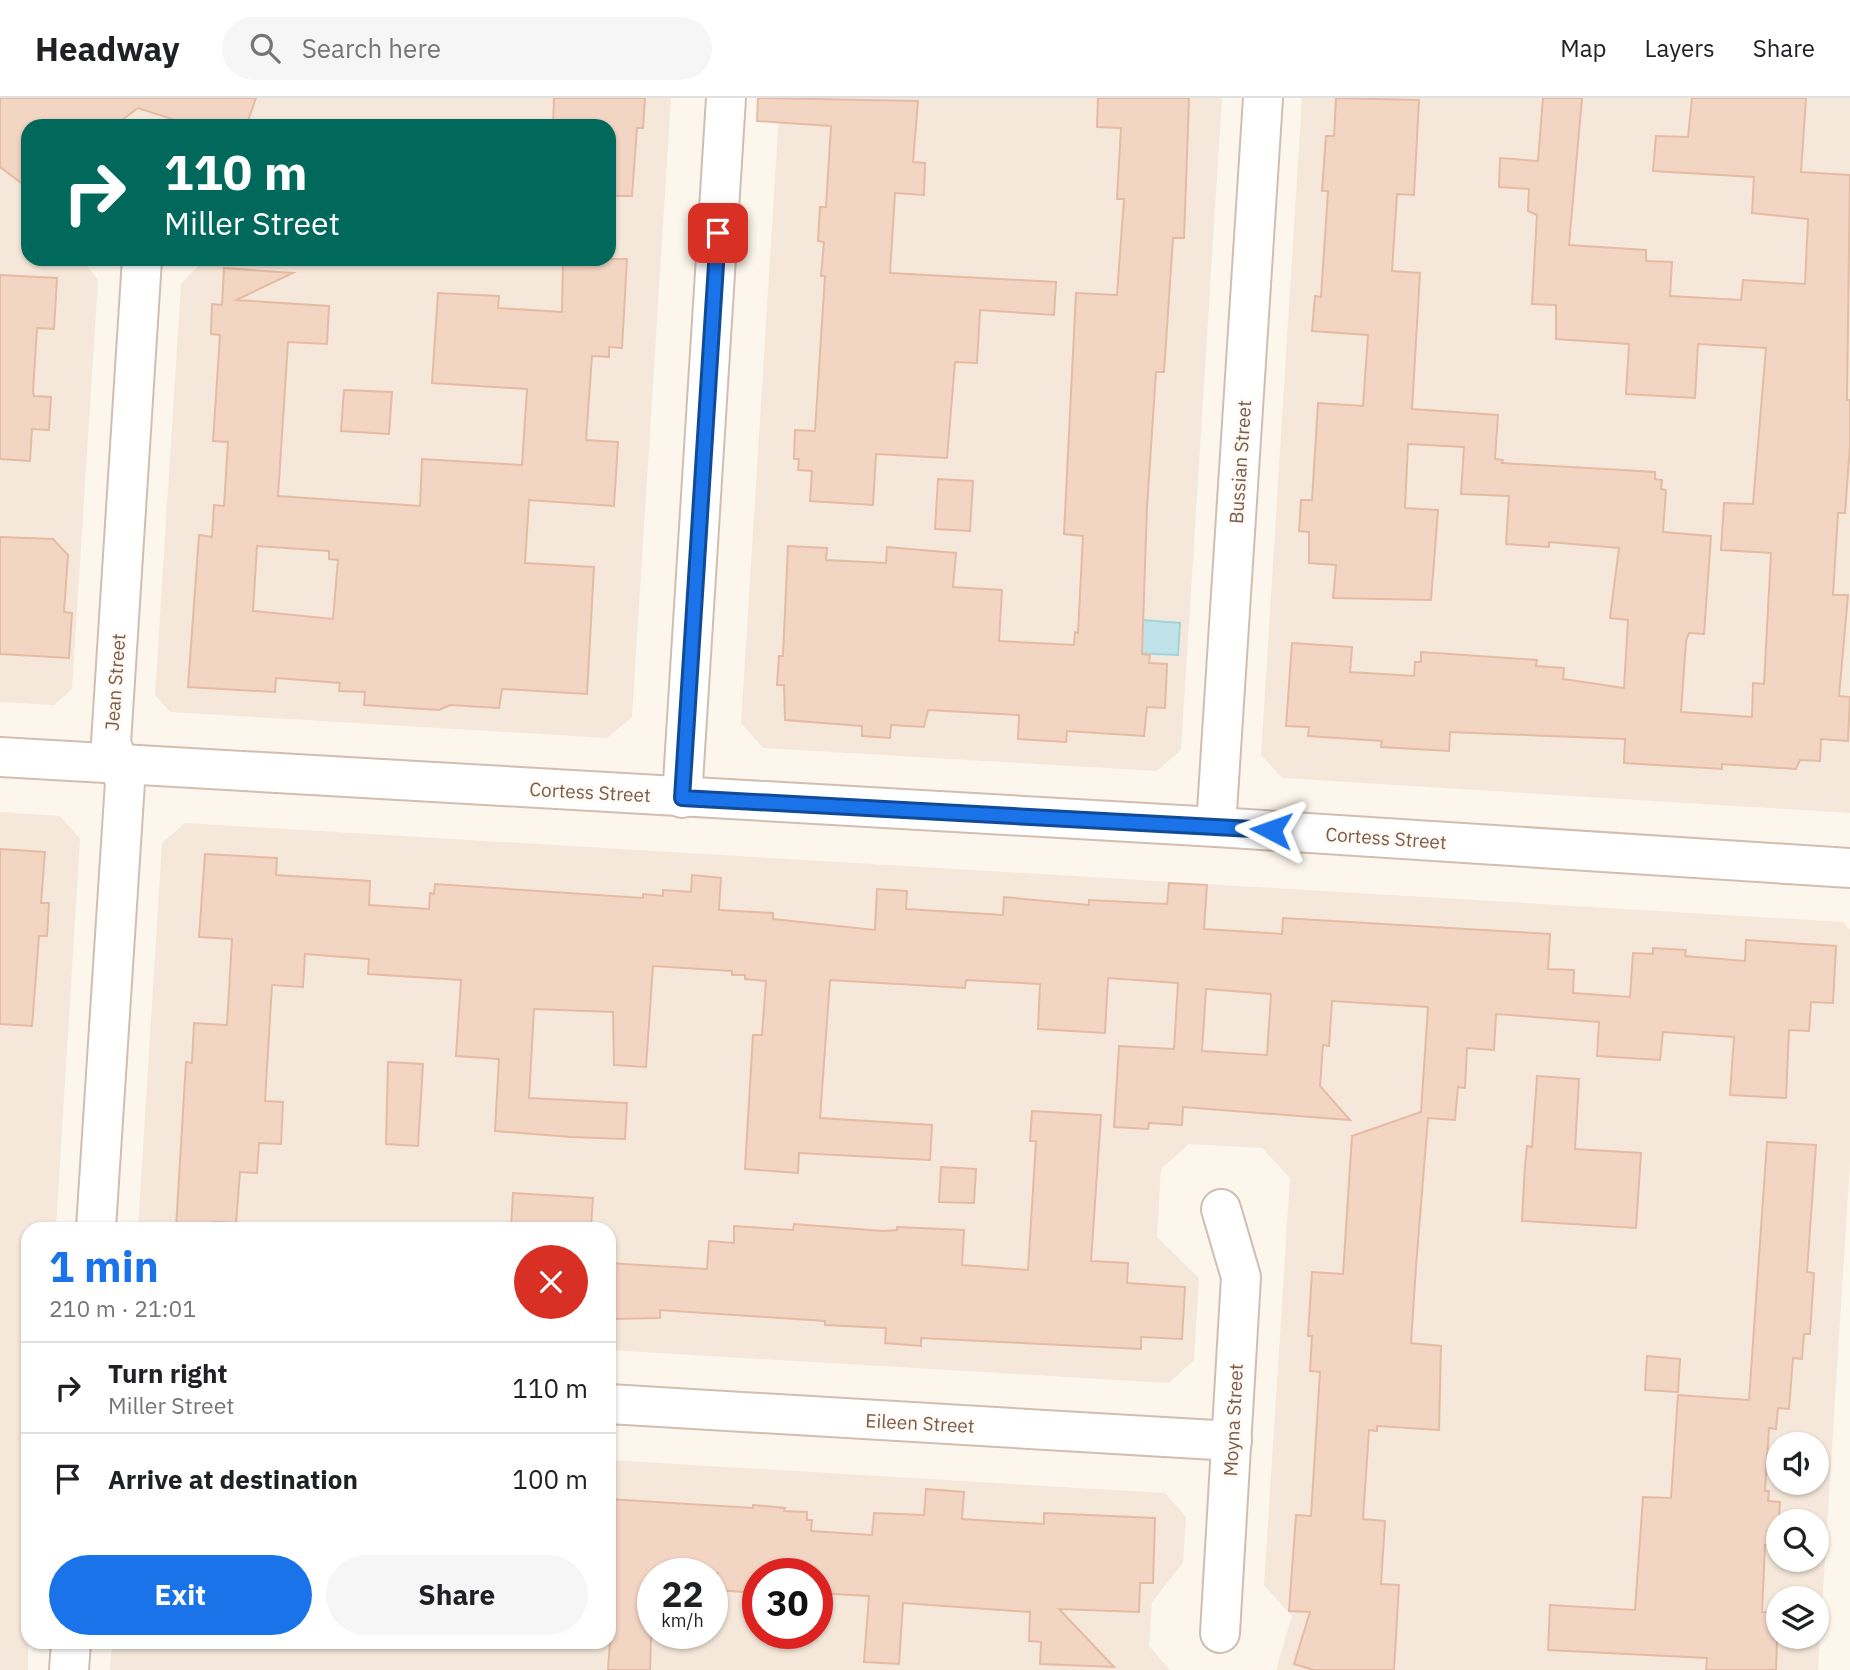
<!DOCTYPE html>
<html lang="en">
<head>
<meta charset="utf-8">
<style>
  body { margin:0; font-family:"IBM Plex Sans",sans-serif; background:#f6f6f6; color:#202124; height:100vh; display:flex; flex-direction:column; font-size:26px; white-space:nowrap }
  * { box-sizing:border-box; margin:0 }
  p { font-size:23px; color:#757577 }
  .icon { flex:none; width:38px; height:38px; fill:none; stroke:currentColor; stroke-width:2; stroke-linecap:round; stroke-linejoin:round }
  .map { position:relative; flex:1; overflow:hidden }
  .panel { position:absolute; left:21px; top:1124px; width:595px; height:427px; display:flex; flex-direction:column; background:#fff; border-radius:21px; box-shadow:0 2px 5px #0004 }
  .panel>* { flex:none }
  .guide { position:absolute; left:21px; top:21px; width:595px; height:147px; border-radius:21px; box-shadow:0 2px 5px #0004; background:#00695c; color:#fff; overflow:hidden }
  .tools { position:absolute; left:1766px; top:1334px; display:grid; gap:14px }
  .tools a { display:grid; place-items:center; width:63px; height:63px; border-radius:50%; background:#fff; box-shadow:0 2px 5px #0004; font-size:35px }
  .speed { position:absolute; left:637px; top:1460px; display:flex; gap:14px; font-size:35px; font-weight:700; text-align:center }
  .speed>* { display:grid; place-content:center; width:91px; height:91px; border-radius:50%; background:#fff; box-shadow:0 2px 5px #0004; line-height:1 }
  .speed small { font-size:18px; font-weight:400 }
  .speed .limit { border:10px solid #d22; background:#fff; color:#111 }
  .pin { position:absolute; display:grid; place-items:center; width:60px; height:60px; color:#fff; margin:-30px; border-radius:14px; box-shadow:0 4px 10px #0006 }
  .me { position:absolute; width:77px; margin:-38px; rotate:274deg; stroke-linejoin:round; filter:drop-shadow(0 0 5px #0008) }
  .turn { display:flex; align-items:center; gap:24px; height:147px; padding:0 28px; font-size:32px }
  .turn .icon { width:91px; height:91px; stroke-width:2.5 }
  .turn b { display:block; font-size:49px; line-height:60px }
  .round { display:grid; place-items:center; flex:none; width:74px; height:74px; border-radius:37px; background:#f6f6f6 }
  .summary { display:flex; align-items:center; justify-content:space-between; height:119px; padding:0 28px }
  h1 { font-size:42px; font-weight:700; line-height:52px; color:#1a73e8 }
  .button { display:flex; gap:14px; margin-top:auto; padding:14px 28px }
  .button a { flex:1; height:80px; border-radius:42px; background:#1a73e8; color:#fff; font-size:28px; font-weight:700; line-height:80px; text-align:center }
  .button a+a { background:#f6f6f6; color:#202124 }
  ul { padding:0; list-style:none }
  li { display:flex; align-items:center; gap:21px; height:91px; padding:0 28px; border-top:2px solid #e0e0e0 }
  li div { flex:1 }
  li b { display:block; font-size:26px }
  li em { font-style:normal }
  header { display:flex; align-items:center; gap:42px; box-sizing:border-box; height:98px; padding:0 35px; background:#fff; border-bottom:2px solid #e0e0e0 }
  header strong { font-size:33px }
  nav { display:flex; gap:38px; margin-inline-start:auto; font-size:24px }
  .search { width:490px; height:63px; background:#f6f6f6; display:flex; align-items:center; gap:18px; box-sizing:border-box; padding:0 24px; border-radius:38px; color:#757577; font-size:26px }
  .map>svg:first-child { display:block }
</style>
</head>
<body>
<header>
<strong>Headway</strong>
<div class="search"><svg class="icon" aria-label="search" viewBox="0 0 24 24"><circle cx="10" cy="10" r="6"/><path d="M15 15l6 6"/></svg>Search here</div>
<nav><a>Map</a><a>Layers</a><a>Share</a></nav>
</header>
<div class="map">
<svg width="1850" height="1572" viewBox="0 0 1850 1572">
  <rect width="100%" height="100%" fill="#fdf6ec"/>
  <g fill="#f5e8da" fill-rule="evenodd">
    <polygon points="0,0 671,0 632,619 607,640 170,614 155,597 181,186 198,168 198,161 609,161 609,28 28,28 28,161 82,161 98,182 72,591 54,607 0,604"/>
    <polygon points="780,0 1222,0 1181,652 1157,673 763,650 741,625"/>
    <polygon points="1302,0 1850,0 1850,715 1282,680 1261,657"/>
    <polygon points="0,714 60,718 80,741 56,1130 28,1130 28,1572 0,1572"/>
    <path d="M185 725 1843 824 1850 832V1065L1818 1572H1276L1292 1518 1264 1487 1290 1080 1262 1050 1189 1046 1161 1071 1157 1139 1199 1180 1194 1262 1169 1285 609 1252V1130H138L162 745ZM1778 1346H1816V1384H1778ZM1778 1423H1816V1461H1778ZM1778 1500H1816V1538H1778Z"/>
    <path d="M609 1362 1165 1395 1186 1419 1183 1465 1152 1504 1149 1548 1170 1572H110L112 1544H609ZM653 1475H712V1535H653ZM758 1475H817V1535H758Z"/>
  </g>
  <polygon fill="#bfe3e8" stroke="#a5d3da" stroke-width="2" points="1130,521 1180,525 1178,557 1133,555"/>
  <g fill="#f3d5c3" stroke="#e6bba3" stroke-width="2" fill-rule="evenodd">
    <polygon points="0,0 256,0 246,28 194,28 138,10 114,28 28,28 28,90 0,69"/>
    <polygon points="554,0 645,0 643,30 637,30 632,98 609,98 609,28 553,28"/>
    <polygon points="758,0 918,3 913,64 925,65 924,97 895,95 890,175 1056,184 1054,217 980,212 977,265 955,264 947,360 876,356 873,407 810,403 812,373 798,372 799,361 794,361 795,332 815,333 825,178 821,178 824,144 818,143 820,109 826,109 831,28 757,23"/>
    <polygon points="1098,0 1189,0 1184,140 1173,140 1164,274 1156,274 1147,409 1142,556 1150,557 1149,565 1167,566 1165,610 1147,609 1144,638 1067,633 1066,644 1018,641 1019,617 928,612 924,629 891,627 890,640 862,638 862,628 785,622 784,587 777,587 779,558 783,558 788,448 827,450 826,462 886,465 887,449 956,455 953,489 1002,492 999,543 1074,547 1075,534 1078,535 1083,438 1064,436 1076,195 1117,197 1124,101 1117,101 1121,30 1097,29"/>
    <polygon points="1336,0 1419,2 1414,97 1397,96 1392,173 1420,175 1412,311 1498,317 1495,361 1503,362 1502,365 1655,374 1655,381 1662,382 1661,391 1666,392 1663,434 1711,438 1704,536 1689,535 1686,543 1681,614 1752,619 1753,585 1764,586 1771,455 1721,452 1724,405 1753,406 1766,250 1698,246 1695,300 1626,296 1629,246 1556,241 1556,207 1532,206 1537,117 1528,113 1529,91 1499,89 1500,60 1538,63 1543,0 1582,0 1569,147 1646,152 1646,163 1672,164 1670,198 1741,202 1743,182 1805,186 1808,121 1752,115 1754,79 1653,73 1656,38 1688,39 1692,0 1806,0 1801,74 1850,77 1847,302 1850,302 1850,348 1845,415 1838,415 1833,497 1848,497 1839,598 1850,599 1848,643 1821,641 1820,663 1800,662 1796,671 1722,666 1722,671 1624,665 1625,641 1450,634 1449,653 1381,649 1382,643 1308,638 1309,629 1286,628 1292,545 1352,549 1350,574 1414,578 1415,564 1421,564 1421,554 1537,562 1536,568 1564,570 1563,581 1624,590 1628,522 1610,520 1619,450 1549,444 1549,449 1506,446 1509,398 1461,396 1464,349 1408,346 1405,410 1438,412 1431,502 1333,500 1336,467 1309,465 1309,434 1299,433 1301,402 1312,402 1318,305 1363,308 1368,237 1312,233 1315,198 1321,199 1328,93 1322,93 1326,38 1334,38"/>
    <path d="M563 161H627L622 250 609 249V259L592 258 586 342 618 344 614 408 529 402 525 465 594 469 587 596 502 591 499 610 450 607 439 612 364 607 365 594 339 593 340 585 276 580 275 594 188 589 199 437 212 439 214 407 224 408 228 344 213 343 220 237 211 236 212 206 222 207 224 170 293 175 236 202 329 208 327 246 288 244 278 398 420 408 422 361 522 367 527 291 432 285 438 195 499 198 498 210 562 214ZM257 448 329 453V461L338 462 333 521 253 513Z"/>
    <polygon points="0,177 57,180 54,231 37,230 33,294 34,298 51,299 49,332 32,331 30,363 0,361"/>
    <polygon points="344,292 392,294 389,336 341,333"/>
    <polygon points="938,381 973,383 970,433 935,431"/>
    <polygon points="0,439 53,441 68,457 64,514 72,515 69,560 0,556"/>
    <polygon points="0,751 45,754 41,805 49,805 47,838 39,838 32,928 0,926"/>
    <path d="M205 756 277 760 276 777 370 783 369 807 429 811 430 795 434 796 435 786 643 800V796L663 798V792L691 794 692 777 721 780 719 812 773 815V821L875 832 877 791 907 793 906 811 1003 817 1004 799 1089 807V802L1167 806 1169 785 1207 787 1204 831 1282 836 1283 820 1550 836 1548 871 1574 872 1573 895 1630 899 1633 855 1653 856V850L1686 852 1685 858 1745 863 1746 842 1836 848 1833 905 1811 904 1809 933 1789 932 1786 1000 1730 997 1734 939 1663 934 1660 962 1597 958 1599 924 1496 916 1494 952 1467 950 1465 990 1458 989 1455 1022 1428 1020 1416 1168 1411 1245 1441 1248 1439 1332 1377 1328V1333L1369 1332 1363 1421 1385 1423 1381 1486 1399 1487 1394 1572H1314L1294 1566 1310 1514 1289 1513 1296 1417 1311 1418 1320 1274 1310 1273 1312 1238H1308L1312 1174 1343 1176 1352 1038 1421 1014 1428 909 1332 903 1329 948 1323 947 1320 988 1350 1022 1183 1009 1182 1027 1149 1025 1148 1031 1114 1029 1119 948 1174 951 1178 885 1108 880 1105 935 1038 931 1040 886 966 882 965 890 830 882 820 1020 932 1027 930 1062 799 1055 798 1075 745 1071 753 937H762L766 883 745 881V877H732V873L653 868 646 969 614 967 613 914 534 911 529 1000 627 1005 625 1041 571 1039 495 1033 499 961 456 958 461 882 368 876 369 861 305 856 303 889 272 887 265 1003 283 1004 281 1046 259 1045 257 1075 240 1074 236 1125 214 1124V1130H176L186 964 192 965 194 925 227 927 232 841 199 839ZM1206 891 1271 896 1267 957 1202 953Z"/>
    <polygon points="388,964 423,966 418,1048 386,1046"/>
    <polygon points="1537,978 1579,981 1575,1051 1641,1055 1636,1130 1522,1123 1525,1067 1527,1048 1532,1049"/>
    <polygon points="1032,1013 1101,1017 1091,1163 1128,1165 1127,1185 1185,1189 1182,1241 1141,1239 1141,1251 921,1240 921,1248 885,1245 886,1230 825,1227 825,1223 660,1212 660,1220 609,1221 609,1165 707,1171 709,1143 734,1145 734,1128 793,1132 794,1126 883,1133 897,1132 897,1129 964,1132 962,1167 1028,1172 1036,1043 1030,1043"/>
    <polygon points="1767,1044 1816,1047 1807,1174 1814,1175 1810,1236 1804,1236 1802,1261 1793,1260 1789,1311 1778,1310 1776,1331 1769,1330 1765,1393 1769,1393 1768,1403 1780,1404 1777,1448 1765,1447 1762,1514 1778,1515 1776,1572 1706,1572 1707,1560 1548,1552 1550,1507 1635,1512 1643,1399 1671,1400 1678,1297 1749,1302"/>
    <polygon points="941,1069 976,1071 974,1105 939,1104"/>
    <polygon points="513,1095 593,1100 591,1130 511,1130"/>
    <polygon points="1647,1258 1680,1261 1678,1294 1645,1292"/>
    <polygon points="926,1391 964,1394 962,1421 1044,1426 1044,1415 1155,1420 1153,1485 1140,1485 1139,1514 1059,1511 1114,1569 1040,1566 1041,1544 1029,1543 1030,1514 903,1505 899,1566 864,1564 869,1498 817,1495 817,1475 758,1475 758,1495 717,1492 718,1475 653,1475 650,1572 608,1572 613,1501 609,1501 609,1401 753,1410 753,1407 785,1410 784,1413 807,1414 807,1422 812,1422 811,1433 872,1437 874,1415 924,1417"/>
  </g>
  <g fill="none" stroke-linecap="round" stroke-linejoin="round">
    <defs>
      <g id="minor">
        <polyline points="0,659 1216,729 1850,770"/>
        <polyline points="682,700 726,0"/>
        <polyline points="1216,729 1263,0"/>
        <polyline points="96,1130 125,684 111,645 142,161"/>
        <polyline points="609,1306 1232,1343"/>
        <polyline points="1220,1535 1241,1179 1221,1111"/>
        <polyline points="69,1572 71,1544"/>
      </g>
    </defs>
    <use href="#minor" stroke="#d1beb0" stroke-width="42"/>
    <use href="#minor" stroke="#fff" stroke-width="38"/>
  </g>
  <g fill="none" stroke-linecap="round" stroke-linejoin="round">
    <defs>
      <polyline id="route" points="718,135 682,700 1271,732"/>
    </defs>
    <use href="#route" stroke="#114b97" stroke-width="18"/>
    <use href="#route" stroke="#1a73e8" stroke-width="12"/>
  </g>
  <g text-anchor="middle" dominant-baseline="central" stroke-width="5" stroke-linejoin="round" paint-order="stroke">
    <g font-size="19" fill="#7a5c4d" stroke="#fffaf3">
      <text transform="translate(1240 364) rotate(-86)">Bussian Street</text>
      <text transform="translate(115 584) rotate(-86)">Jean Street</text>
      <text transform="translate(590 694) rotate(3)">Cortess Street</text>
      <text transform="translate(1386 740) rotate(4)">Cortess Street</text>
      <text transform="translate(1233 1322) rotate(-87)">Moyna Street</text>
      <text transform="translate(920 1325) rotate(3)">Eileen Street</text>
    </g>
  </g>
</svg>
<div class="tools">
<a><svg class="icon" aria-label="sound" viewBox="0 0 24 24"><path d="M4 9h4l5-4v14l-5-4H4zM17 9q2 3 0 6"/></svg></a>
<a><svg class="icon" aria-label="search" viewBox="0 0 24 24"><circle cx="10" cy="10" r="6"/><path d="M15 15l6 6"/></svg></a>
<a><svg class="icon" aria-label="layers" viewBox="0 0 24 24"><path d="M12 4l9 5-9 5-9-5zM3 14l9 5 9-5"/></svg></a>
</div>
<div class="speed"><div>22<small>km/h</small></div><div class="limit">30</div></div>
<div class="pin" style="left:718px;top:135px;background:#d93025"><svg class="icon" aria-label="arrive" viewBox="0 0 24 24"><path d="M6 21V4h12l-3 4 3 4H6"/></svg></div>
<svg class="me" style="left:1271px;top:732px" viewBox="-20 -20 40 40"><path d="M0-17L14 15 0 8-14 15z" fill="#1a73e8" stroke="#fff" stroke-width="4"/></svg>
<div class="guide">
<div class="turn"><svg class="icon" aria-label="right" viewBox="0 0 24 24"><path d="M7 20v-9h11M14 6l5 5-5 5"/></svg><div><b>110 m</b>Miller Street</div></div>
</div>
<section class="panel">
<div class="summary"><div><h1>1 min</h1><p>210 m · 21:01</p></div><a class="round" style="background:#d93025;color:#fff"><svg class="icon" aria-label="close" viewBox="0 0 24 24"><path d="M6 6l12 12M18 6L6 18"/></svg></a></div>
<ul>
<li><svg class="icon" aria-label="right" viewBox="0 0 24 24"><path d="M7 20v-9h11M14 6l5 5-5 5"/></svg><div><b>Turn right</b><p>Miller Street</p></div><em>110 m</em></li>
<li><svg class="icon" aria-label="arrive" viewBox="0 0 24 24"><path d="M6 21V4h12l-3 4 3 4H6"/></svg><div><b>Arrive at destination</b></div><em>100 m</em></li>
</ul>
<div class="button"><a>Exit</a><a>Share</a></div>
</section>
</div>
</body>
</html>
